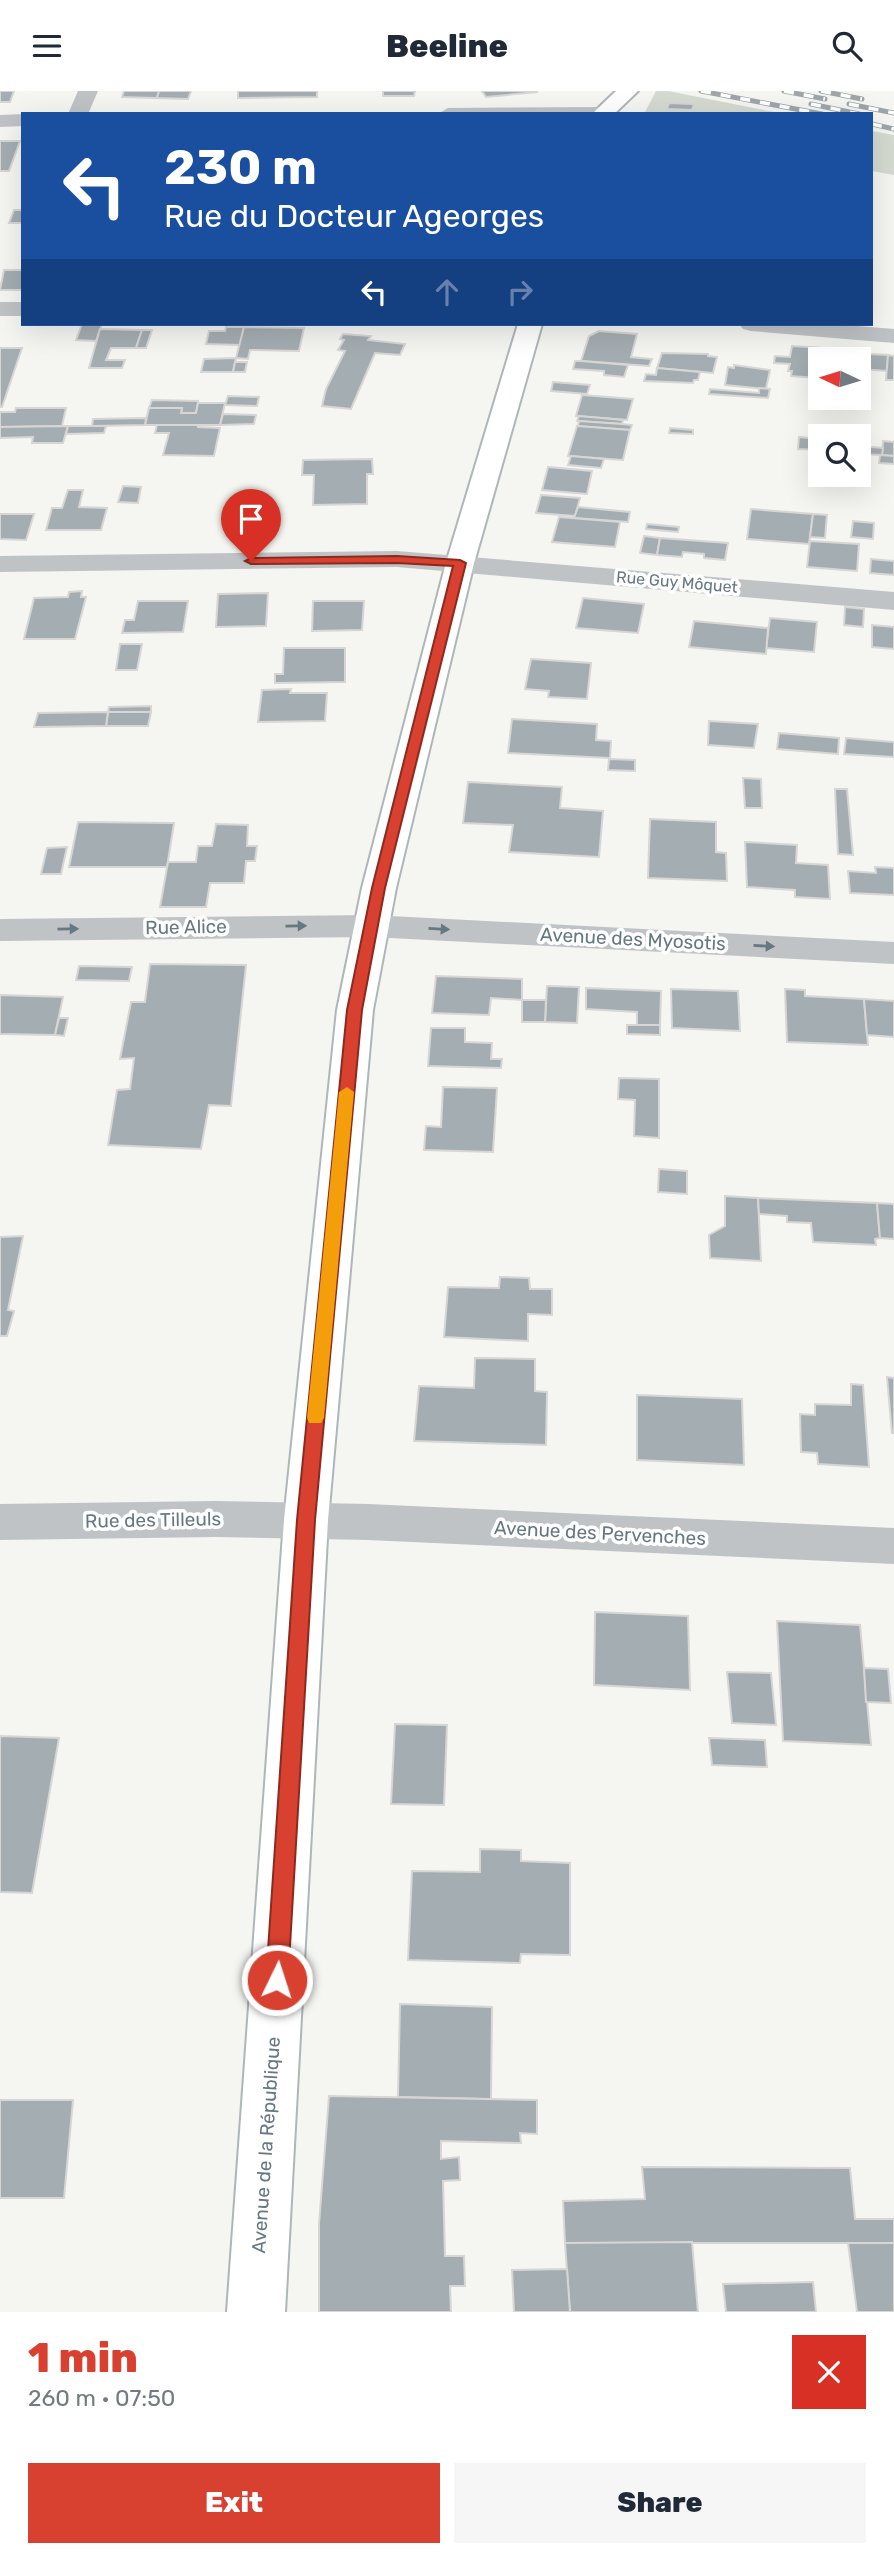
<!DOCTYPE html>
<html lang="en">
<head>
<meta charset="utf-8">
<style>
  body { margin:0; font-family:Rubik,sans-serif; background:#f6f6f7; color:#1f2937; height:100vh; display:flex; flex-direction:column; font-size:26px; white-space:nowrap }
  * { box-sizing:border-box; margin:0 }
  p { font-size:23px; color:#747a83 }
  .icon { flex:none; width:38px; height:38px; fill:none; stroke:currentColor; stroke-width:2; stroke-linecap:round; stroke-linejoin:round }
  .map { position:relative; height:2221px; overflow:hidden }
  .panel { display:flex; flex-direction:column; background:#fff; flex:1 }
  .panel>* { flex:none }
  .hud { position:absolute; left:21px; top:21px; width:852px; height:214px; border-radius:0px; box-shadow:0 7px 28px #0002; background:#1a4fa0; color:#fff; overflow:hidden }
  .needle { width:46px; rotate:274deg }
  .controls { position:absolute; left:808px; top:256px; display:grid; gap:14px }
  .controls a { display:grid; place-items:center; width:63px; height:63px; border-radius:0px; background:#fff; box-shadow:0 7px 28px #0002; font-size:35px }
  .pin { position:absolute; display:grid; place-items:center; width:60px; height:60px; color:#fff; margin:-72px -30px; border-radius:50% 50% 50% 0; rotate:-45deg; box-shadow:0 0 7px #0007 }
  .pin .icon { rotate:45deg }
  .me { position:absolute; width:77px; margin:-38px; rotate:4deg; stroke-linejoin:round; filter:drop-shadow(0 0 5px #0008) }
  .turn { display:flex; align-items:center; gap:24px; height:147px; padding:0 28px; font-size:32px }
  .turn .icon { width:91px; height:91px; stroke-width:2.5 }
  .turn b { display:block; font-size:49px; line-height:60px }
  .lanes { display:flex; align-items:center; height:66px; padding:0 28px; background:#0003; justify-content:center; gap:35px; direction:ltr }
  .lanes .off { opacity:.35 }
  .round { display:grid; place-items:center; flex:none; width:74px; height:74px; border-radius:0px; background:#f6f6f7 }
  .summary { display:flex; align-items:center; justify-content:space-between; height:119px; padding:0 28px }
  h1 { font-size:42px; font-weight:800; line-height:52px; color:#d8412f }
  .primary-button { display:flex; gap:14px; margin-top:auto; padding:14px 28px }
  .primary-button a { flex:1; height:80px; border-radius:0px; background:#d8412f; color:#fff; font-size:28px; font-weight:800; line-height:80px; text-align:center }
  .primary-button a+a { background:#f6f6f7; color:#1f2937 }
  header { display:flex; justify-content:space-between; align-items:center; height:91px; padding:0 28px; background:#fff; font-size:32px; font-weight:800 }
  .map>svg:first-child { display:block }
</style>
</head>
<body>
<header><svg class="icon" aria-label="menu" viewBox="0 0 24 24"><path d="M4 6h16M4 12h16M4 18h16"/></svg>Beeline<svg class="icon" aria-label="search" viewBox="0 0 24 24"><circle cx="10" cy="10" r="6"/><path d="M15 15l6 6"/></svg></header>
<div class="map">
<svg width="894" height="2221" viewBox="0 0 894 2221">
  <rect width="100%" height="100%" fill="#f5f5f2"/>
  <g fill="#d5dad1">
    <polygon points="656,0 668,0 784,23 644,23"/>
    <polygon points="872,40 894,44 894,84 872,80"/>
  </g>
  <g fill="#a4adb1" stroke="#d7d6d4" stroke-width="2">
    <polygon points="0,0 14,0 10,11 0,11"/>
    <polygon points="124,0 159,0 157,7 122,6"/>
    <polygon points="159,0 191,0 188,8 157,7"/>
    <polygon points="238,0 317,0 317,6 238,7"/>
    <polygon points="383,0 415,0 414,5 383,5"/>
    <polygon points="482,0 537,0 537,1 486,6"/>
    <polygon points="669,12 694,13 692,19 667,18"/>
    <polygon points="0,50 20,50 9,80 0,80"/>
    <polygon points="14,119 23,119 23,132 9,132"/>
    <polygon points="4,179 23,179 23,199 0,199"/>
    <polygon points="82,233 102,233 96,250 76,249"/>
    <polygon points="226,236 244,236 240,254 206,253 209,240 225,240"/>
    <polygon points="244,236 304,237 299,260 250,259 248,268 236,267"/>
    <polygon points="100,238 142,239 136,257 111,257 106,269 125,269 122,277 89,277"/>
    <polygon points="142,239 152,239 146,257 136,257"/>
    <polygon points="599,240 637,243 631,266 652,268 649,275 581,270 589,245"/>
    <polygon points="343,243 371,245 368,249 405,253 400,264 375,262 351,318 322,315 326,298 345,260 338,259 344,249 340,248"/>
    <polygon points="792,255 838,258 837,268 821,268 821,282 818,282 817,287 791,285 792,280 788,280 790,273 774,272 775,265 790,266"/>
    <polygon points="0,257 22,257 2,316 0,316"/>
    <polygon points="662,262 708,263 708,265 717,266 713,282 657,277"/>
    <polygon points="851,262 888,264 887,280 859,278 859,268 850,268"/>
    <polygon points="888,264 894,265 894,289 886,289"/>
    <polygon points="236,267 233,281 201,281 204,268"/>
    <polygon points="575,270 581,270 628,274 624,286 604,284 604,280 573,278"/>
    <polygon points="235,271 247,271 245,281 233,281"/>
    <polygon points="734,274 770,279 766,298 725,294 728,276 734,277"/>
    <polygon points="657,277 700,281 698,289 694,289 693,292 644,290 646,283 656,284"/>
    <polygon points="553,291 590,294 587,303 551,300"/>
    <polygon points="759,297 770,298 768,307 709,303 710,298 759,302"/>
    <polygon points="582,304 633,308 627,329 576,325"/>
    <polygon points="228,305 259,306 257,315 225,314"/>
    <polygon points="152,309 198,310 198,312 196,322 181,322 182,317 149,317"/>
    <polygon points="198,312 225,312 220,334 145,334 149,317 182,317 181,322 196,322"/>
    <polygon points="16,317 66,317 62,335 0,336 0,321 15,321"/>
    <polygon points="223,323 256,324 254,333 220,334"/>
    <polygon points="579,325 623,329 622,333 577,330"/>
    <polygon points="146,327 145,334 92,335 93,328"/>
    <polygon points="579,330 622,333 632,334 630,339 578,335"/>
    <polygon points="157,334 198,334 198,336 220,337 214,365 163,364 169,342 155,342"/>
    <polygon points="68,335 63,352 32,352 33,346 0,347 0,336"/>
    <polygon points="68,335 106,335 104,342 66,343"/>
    <polygon points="577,335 630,339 623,369 568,365"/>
    <polygon points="670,337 693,339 693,343 669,342"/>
    <polygon points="799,346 821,348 821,359 798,358"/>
    <polygon points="883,350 894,351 894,365 882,364"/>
    <polygon points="859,355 883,357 882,364 859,363"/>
    <polygon points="880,364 894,365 894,373 879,372"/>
    <polygon points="571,365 604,368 601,377 568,374"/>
    <polygon points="372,368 373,383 367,383 367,413 313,414 314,384 302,384 303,369"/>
    <polygon points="548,376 592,380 587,403 542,399"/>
    <polygon points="123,395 141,396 138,412 118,411"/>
    <polygon points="68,399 83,399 79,416 107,417 101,439 46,439 52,417 62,417"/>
    <polygon points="541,404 580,407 575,425 536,422"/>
    <polygon points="578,416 630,421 628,431 574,427"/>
    <polygon points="751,418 813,423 809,453 747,448"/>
    <polygon points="0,423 34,423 26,449 0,448"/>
    <polygon points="813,423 827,424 825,447 810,446"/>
    <polygon points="559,426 620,431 615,456 552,451"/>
    <polygon points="853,430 874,432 873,448 851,446"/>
    <polygon points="647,433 679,436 678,441 646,438"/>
    <polygon points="644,445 660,447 657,464 640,462"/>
    <polygon points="660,447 728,452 725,469 704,467 704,463 683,461 682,466 657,464"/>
    <polygon points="810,450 859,453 857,480 807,476"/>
    <polygon points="871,468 894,470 894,484 870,482"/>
    <polygon points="82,500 81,506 86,506 75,548 24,548 34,507 68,506 69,501"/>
    <polygon points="268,502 266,535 216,536 218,503"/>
    <polygon points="583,507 644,513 638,542 576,537"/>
    <polygon points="138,510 188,510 183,541 122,542 125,529 134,529"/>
    <polygon points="313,510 364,510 362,539 312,540"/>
    <polygon points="845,516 864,518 863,536 844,534"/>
    <polygon points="770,527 817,531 814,561 766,557"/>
    <polygon points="694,530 768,537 766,563 689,556"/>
    <polygon points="872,534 894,536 894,558 872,556"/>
    <polygon points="120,553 142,553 137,579 116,579"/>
    <polygon points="284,557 345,557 345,591 275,592 275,583 283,583"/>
    <polygon points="531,568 591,572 587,608 548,606 549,600 525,598"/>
    <polygon points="291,598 290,602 327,602 325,630 258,631 262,599"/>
    <polygon points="151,615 151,621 108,621 109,616"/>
    <polygon points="108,621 151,621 148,635 106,635"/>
    <polygon points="108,621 106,635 34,636 38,622"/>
    <polygon points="512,628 597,633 596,649 611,650 610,667 508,662"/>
    <polygon points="709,630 758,633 754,657 708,654"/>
    <polygon points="779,642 839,647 838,663 777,658"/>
    <polygon points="846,647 894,651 894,666 844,663"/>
    <polygon points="609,668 635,669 635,680 608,679"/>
    <polygon points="743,687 761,688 762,717 745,717"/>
    <polygon points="468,691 562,696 560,717 603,720 599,766 509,761 513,734 463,732"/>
    <polygon points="835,698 847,698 853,764 838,763"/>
    <polygon points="650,728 716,731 716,761 726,762 727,790 648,787"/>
    <polygon points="78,731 174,732 167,776 69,776"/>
    <polygon points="216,733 248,734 247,755 257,755 255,770 246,770 244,792 210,792 206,816 160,816 168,771 196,771 198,755 212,755"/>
    <polygon points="745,751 797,754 796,772 828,774 830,808 795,806 795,799 747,796"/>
    <polygon points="67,756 61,783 41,783 47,757"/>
    <polygon points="875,776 894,777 894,804 850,802 848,780 876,782"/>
    <polygon points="150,873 246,874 231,1015 209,1014 201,1058 108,1054 117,999 130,998 134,967 120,968 131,911 145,911"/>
    <polygon points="79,875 132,876 129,890 76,889"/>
    <polygon points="436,885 522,888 522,909 491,907 489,924 432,922"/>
    <polygon points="547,895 579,896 577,932 545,931"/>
    <polygon points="586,897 661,900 660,934 637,934 637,921 586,918"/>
    <polygon points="671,898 738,900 740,940 672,937"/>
    <polygon points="785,898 805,899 805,905 864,908 868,954 787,951"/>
    <polygon points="0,904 63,906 55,944 0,943"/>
    <polygon points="864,908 894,910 894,946 867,944"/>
    <polygon points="522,909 546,909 545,931 522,931"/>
    <polygon points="59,927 68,927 64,945 55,944"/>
    <polygon points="627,934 660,934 660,944 627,943"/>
    <polygon points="431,937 465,937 465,951 492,952 491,968 502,968 501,977 428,975"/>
    <polygon points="619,987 659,988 659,1047 634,1045 635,1009 618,1008"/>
    <polygon points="443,996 497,997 493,1061 424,1059 426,1035 441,1036"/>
    <polygon points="659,1078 687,1080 687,1103 658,1101"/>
    <polygon points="725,1105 758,1107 761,1170 710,1167 709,1144 725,1135"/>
    <polygon points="758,1107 877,1112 880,1147 875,1148 876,1154 813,1151 811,1132 787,1131 787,1125 759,1123"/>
    <polygon points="877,1112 894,1113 894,1148 880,1147"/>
    <polygon points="23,1145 8,1219 14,1220 7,1245 0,1245 0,1146"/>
    <polygon points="500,1186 529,1187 530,1198 552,1198 552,1224 528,1223 528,1250 444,1246 448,1196 499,1197"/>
    <polygon points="475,1267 535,1268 535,1300 547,1301 546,1354 414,1350 419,1295 474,1297"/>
    <polygon points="887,1286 894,1287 894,1342 892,1342"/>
    <polygon points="851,1293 863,1294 869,1376 818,1373 817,1362 801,1361 800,1323 815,1324 815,1313 851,1314"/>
    <polygon points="637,1304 742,1308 744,1374 637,1369"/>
    <polygon points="595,1521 688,1525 690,1599 594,1594"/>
    <polygon points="777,1530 860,1534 871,1654 783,1650"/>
    <polygon points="864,1577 888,1578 891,1612 866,1611"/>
    <polygon points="727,1581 771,1582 776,1634 732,1632"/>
    <polygon points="395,1633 447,1634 444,1714 391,1713"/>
    <polygon points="0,1645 59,1647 32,1802 0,1801"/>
    <polygon points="709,1647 765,1649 767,1676 712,1674"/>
    <polygon points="480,1758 521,1759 521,1770 570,1772 570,1864 521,1863 520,1872 408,1869 412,1780 480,1781"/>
    <polygon points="400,1913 492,1916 491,2008 398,2006"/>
    <polygon points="329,2005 537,2009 537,2043 520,2042 521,2052 441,2050 441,2068 459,2066 460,2089 443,2090 445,2165 464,2165 465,2195 450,2195 451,2221 319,2221 319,2133"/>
    <polygon points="0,2009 73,2009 64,2107 0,2107"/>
    <polygon points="642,2076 850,2077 855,2128 894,2128 894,2152 565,2152 563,2110 645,2108"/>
    <polygon points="692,2151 698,2221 570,2221 565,2152"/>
    <polygon points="848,2152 894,2152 894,2221 857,2221"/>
    <polygon points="567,2178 570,2221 514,2221 512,2179"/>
    <polygon points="813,2191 816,2221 726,2221 723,2193"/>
  </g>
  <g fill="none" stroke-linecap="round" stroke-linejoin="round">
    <defs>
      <g id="major">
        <polygon points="616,0 638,0 614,23 592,23"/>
        <polygon points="518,233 542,233 474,472 396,797 373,919 328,1429 285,2221 227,2221 284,1429 337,919 362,797 446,472"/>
      </g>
    </defs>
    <use href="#major" stroke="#b0b6b8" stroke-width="4"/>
    <g fill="#bfc3c6" fill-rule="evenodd">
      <polygon points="78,0 98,0 88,23 68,23"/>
      <polygon points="602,16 609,18 612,22 438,23 448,17"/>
      <polygon points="23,23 23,35 0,36 0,24"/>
      <rect x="0" y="211" width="23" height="14"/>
      <polygon points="739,233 833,233 894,238 894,252 751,240 743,238"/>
      <polygon points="397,460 894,501 894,519 397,476 0,481 0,465"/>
      <polygon points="371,824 894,851 894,873 371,846 0,850 0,828"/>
      <polygon points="215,1410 368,1413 894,1437 894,1473 368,1449 215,1446 0,1449 0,1413"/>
    </g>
    <use href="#major" fill="#fff" fill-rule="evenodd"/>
    <defs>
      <g id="rail">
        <polyline points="701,0 822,23"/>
        <polyline points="784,0 825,8"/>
        <polyline points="821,0 862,8"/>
        <polyline points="811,13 859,23"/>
        <polyline points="849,13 894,22"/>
        <polyline points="872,33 894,38"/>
      </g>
    </defs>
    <use href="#rail" stroke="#9ea6aa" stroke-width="5"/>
    <use href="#rail" stroke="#fff" stroke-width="3.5" stroke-dasharray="10" stroke-linecap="butt"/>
  </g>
  <defs><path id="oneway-solid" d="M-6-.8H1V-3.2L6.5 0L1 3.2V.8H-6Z" transform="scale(1.75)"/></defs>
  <g fill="#667881">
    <use href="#oneway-solid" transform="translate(296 835) rotate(-1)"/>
    <use href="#oneway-solid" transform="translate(68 838) rotate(-1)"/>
    <use href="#oneway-solid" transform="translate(439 838) rotate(3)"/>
    <use href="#oneway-solid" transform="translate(764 855) rotate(3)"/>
  </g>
  <polygon fill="#d8412f" stroke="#8c2a1f" stroke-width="2" points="397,465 460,469 466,472 385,797 362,919 315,1429 288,1889 285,1896 277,1899 269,1896 266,1889 297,1429 347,919 372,797 453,475 397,472 251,473 245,470 251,467"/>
  <polygon fill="#f59e0b" points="347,996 354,1001 324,1327 321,1332 309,1332 307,1327 339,1001"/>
  <g text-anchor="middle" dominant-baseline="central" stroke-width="7" stroke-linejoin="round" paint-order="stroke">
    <g font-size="16" fill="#667881" stroke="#fff">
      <text transform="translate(677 491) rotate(5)">Rue Guy Môquet</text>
    </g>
    <g font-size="19" fill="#667881" stroke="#fff">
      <text transform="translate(186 836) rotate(-1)">Rue Alice</text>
      <text transform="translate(633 848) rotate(3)">Avenue des Myosotis</text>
      <text transform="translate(153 1429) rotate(-1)">Rue des Tilleuls</text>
      <text transform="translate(600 1442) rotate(3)">Avenue des Pervenches</text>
      <text transform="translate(266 2054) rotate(-86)">Avenue de la République</text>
    </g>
  </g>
</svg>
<div class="controls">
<a><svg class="needle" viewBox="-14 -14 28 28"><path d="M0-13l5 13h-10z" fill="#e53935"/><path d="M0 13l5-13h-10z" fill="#747a83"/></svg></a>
<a><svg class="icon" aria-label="search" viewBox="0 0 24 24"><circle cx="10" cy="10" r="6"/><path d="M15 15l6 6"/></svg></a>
</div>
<div class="pin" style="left:251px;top:470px;background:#d93025"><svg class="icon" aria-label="arrive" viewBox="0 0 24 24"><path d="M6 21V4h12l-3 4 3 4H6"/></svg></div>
<svg class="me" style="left:277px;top:1889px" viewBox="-20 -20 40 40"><circle r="17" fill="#d8412f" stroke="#fff" stroke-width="3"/><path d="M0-11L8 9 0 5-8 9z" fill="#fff"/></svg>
<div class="hud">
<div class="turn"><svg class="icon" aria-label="left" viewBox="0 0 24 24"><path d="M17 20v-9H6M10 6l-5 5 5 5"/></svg><div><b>230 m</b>Rue du Docteur Ageorges</div></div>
<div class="lanes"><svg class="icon" aria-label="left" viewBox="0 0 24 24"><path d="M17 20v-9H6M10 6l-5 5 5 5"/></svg><svg class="icon off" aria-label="ahead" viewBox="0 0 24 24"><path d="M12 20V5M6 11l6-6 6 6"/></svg><svg class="icon off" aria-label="right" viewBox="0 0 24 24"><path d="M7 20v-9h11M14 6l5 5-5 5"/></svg></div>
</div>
</div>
<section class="panel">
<div class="summary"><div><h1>1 min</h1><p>260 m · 07:50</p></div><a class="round" style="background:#d93025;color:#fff"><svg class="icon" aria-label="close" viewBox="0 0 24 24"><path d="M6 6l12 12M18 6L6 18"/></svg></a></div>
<div class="primary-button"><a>Exit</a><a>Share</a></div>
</section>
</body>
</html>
